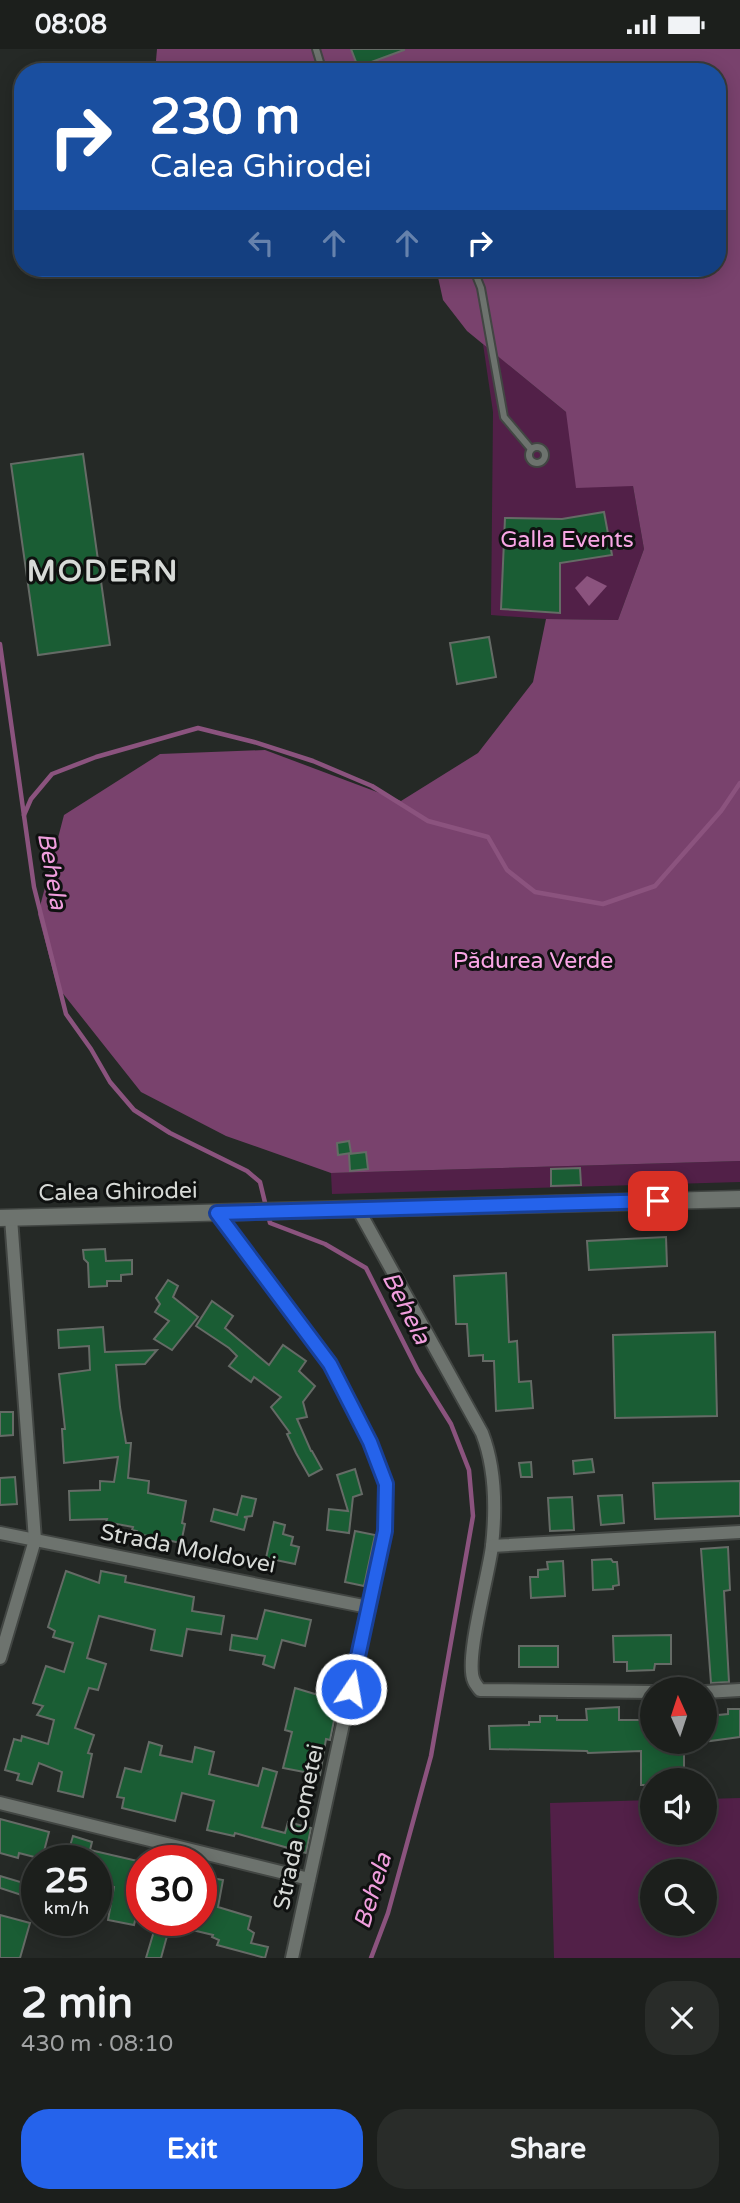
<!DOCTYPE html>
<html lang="en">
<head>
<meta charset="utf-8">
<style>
  body { margin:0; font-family:"Varela Round",sans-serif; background:#292c29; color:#f1f3f6; height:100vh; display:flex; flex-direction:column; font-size:26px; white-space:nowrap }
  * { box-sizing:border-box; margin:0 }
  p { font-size:23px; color:#a0a2a3 }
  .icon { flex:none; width:38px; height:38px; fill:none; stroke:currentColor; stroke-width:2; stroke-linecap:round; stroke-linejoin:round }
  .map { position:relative; height:1909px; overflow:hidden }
  .side { display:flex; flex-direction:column; background:#1c1f1c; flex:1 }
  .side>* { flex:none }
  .banner { position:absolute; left:14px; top:14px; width:712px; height:214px; border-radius:28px; box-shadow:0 4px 18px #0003,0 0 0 2px #3a3d3b; background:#1a4fa0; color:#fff; overflow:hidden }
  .needle { width:46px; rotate:357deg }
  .buttons { position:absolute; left:640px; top:1628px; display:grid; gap:14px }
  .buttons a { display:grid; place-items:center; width:77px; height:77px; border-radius:50%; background:#1c1f1c; box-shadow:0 4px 18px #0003,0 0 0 2px #3a3d3b; font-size:35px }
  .speed { position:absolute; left:21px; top:1796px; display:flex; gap:14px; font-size:35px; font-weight:700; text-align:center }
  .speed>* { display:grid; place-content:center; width:91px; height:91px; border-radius:50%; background:#1c1f1c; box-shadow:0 4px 18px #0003,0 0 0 2px #3a3d3b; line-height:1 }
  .speed small { font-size:18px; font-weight:400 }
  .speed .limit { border:10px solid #d22; background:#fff; color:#111 }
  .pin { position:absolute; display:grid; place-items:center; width:60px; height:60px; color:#fff; margin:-30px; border-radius:14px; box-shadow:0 4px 10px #0006 }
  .me { position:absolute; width:77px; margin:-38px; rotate:12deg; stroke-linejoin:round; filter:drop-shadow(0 0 5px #0008) }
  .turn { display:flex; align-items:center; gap:24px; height:147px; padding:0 21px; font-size:32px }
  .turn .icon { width:91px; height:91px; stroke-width:2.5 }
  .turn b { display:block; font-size:49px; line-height:60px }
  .lanes { display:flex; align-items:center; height:66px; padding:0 21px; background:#0003; justify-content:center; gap:35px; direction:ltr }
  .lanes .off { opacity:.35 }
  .round { display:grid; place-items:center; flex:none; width:74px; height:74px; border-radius:28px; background:#292c29 }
  .head { display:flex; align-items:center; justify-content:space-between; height:119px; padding:0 21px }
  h1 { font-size:42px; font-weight:700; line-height:52px }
  .cta { display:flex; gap:14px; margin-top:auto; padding:14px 21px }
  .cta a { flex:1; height:80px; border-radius:28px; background:#2563eb; color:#fff; font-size:28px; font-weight:700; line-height:80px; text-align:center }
  .cta a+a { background:#292c29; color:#f1f3f6 }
  .status { display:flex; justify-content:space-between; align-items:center; height:49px; padding:0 35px; background:#1c1f1c; direction:ltr }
  .status svg { height:19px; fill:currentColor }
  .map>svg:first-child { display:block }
</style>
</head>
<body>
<div class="status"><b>08:08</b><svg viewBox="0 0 49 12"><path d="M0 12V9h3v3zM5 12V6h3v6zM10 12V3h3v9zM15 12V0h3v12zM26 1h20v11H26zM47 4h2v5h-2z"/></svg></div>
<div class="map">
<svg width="740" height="1909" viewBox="0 0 740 1909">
  <rect width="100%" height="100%" fill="#252926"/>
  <g fill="#522048" fill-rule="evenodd">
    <polygon points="483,295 566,363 633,437 644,500 618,571 546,570 491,566 493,363"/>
    <polygon points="740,1112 740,1133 332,1145 331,1124"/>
    <path d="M740 1749V1909H554L550 1754 653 1751V1783H705V1750ZM653 1822H705V1874H653Z"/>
  </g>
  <polygon fill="#79426d" points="157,0 740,0 740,1112 331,1124 226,1087 141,1043 57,937 38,865 64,766 160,705 265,701 401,752 478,704 533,633 546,570 618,571 644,500 633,437 576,439 566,363 467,282 443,251 436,219 718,219 718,23 155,23"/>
  <polygon fill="#8b537e" points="587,527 607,537 589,557 575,539"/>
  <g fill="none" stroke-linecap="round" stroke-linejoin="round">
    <g stroke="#8b537e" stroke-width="4.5">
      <polyline points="0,595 34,838 66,965 91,1000 110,1033 134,1061 170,1084 247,1122 260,1133 270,1174 325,1195 366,1219 418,1322 451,1375 469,1421 473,1467 431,1707 388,1864 371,1909"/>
      <polyline points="24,766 31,750 52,725 96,708 198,679 254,693 313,712 372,737 428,772 488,788 507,821 535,843 603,855 655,837 721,762 740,734"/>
    </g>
  </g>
  <g fill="#1a5d34" stroke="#656b66" stroke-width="2">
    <polygon points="351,0 404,0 404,1 358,18"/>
    <polygon points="83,405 110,596 38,606 11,415"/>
    <polygon points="604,463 612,506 560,514 560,564 501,560 505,469 562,470"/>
    <polygon points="489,588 496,628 457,635 450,594"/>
    <polygon points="349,1092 351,1104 338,1106 337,1094"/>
    <polygon points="366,1103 368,1120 350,1122 349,1105"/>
    <polygon points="580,1119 581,1136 551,1137 551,1120"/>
    <polygon points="666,1188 667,1217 589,1221 587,1192"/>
    <polygon points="105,1200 106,1212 132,1211 132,1225 121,1226 121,1232 107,1232 107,1237 89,1238 88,1214 84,1210 83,1201"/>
    <polygon points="506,1224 509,1293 517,1292 519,1333 531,1332 533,1359 496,1362 494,1312 483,1312 483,1306 469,1307 467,1275 456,1275 454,1227"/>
    <polygon points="168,1231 178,1237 173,1248 198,1268 172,1301 154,1290 169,1272 155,1263 160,1255 156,1249"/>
    <polygon points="212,1252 233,1267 225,1279 269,1316 283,1296 306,1312 299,1322 315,1337 303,1353 307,1368 297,1370 311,1402 312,1402 322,1420 309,1427 296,1404 287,1385 290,1384 271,1358 281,1348 254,1328 251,1333 229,1317 237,1307 229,1299 196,1277"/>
    <polygon points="103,1278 105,1303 157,1301 145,1315 116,1316 120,1358 126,1394 131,1394 128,1429 149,1432 148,1444 186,1452 182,1474 185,1475 181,1494 138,1485 137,1482 132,1481 133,1478 106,1473 107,1470 70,1471 69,1442 100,1441 100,1432 114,1433 118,1408 64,1414 62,1380 65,1380 59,1325 90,1321 89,1297 59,1299 58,1281"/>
    <polygon points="715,1283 717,1367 615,1369 613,1286"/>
    <polygon points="0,1363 13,1363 13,1386 0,1387"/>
    <polygon points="592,1410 594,1423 574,1425 573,1412"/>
    <polygon points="531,1413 532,1428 521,1428 519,1414"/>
    <polygon points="355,1420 362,1445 353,1448 349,1484 327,1481 329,1460 348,1462 337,1426"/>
    <polygon points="15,1428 17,1455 0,1456 0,1429"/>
    <polygon points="740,1432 740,1467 655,1470 653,1434"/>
    <polygon points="622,1446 624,1474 601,1476 598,1447"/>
    <polygon points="242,1447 256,1450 252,1467 244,1468 247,1469 244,1481 211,1472 214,1460 237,1466"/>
    <polygon points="572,1448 574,1481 550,1482 548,1449"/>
    <polygon points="274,1473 285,1476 283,1485 293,1488 291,1496 299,1498 295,1515 266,1509"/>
    <polygon points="355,1482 375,1486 364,1537 345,1533"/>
    <polygon points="728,1498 730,1541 724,1542 729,1633 711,1634 701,1500"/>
    <polygon points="611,1510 613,1513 617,1513 619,1536 613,1537 613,1540 593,1541 592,1511"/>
    <polygon points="563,1512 565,1547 531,1549 530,1528 538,1528 538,1521 548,1520 547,1513"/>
    <polygon points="66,1522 99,1534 101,1522 126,1527 125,1533 194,1548 192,1562 224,1567 221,1585 187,1580 182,1607 151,1601 155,1581 99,1567 87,1609 106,1615 98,1641 89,1639 75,1679 94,1686 88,1704 92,1705 83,1748 58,1742 62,1723 39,1714 32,1735 17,1731 19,1725 5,1721 14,1690 21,1692 22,1687 48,1695 54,1671 37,1666 43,1657 33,1654 46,1617 64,1623 73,1594 53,1588 55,1582 48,1578"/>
    <polygon points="265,1561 311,1571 305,1597 282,1591 274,1619 263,1615 265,1607 230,1601 232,1586 257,1590"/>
    <polygon points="671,1586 671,1615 655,1615 654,1621 627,1622 627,1613 614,1613 613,1587"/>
    <rect x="519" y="1597" width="39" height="21"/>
    <polygon points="295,1639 338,1652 330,1691 326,1690 320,1726 283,1719 292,1683 285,1681"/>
    <polygon points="619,1658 619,1671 653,1671 653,1692 684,1692 684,1731 653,1731 653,1736 641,1736 641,1702 588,1704 587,1702 490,1700 489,1677 529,1676 529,1673 540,1673 540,1667 557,1667 557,1671 587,1671 586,1660"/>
    <polygon points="728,1660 740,1660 740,1688 710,1692 708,1667 728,1665"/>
    <polygon points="149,1693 162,1697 160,1706 192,1713 195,1698 214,1703 209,1725 258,1737 263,1719 277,1723 262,1778 285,1784 288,1773 311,1779 306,1804 235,1784 234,1787 207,1781 214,1752 182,1744 175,1772 122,1759 124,1749 117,1748 125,1719 141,1723"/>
    <polygon points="0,1770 49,1783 42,1810 19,1804 18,1809 0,1804"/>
    <polygon points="73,1787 92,1793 90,1801 142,1813 142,1842 134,1876 108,1871 114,1838 96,1833 96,1811 81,1811 67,1807"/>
    <polygon points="0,1827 37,1838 37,1851 0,1839"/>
    <polygon points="201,1827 223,1831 218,1858 251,1868 248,1880 254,1884 251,1894 268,1898 265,1909 217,1896 219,1891 212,1888 213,1886 188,1880 187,1884 170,1881 170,1876 161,1909 146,1909 157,1872 168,1875 169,1871 201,1871"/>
    <polygon points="0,1866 30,1874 20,1909 0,1909"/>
  </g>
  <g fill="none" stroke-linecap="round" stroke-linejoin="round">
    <defs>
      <g id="lane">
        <polyline points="316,0 323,23"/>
        <polyline points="473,219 481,239 504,368 531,400"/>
        <circle cx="537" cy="406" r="8"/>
      </g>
      <g id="street">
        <path d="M358 1160 482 1384C496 1420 496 1460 492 1497 489 1525 464 1612 474 1632 475 1635 478 1638 480 1641L653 1643"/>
        <polyline points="217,1164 330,1315 370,1393 386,1435 385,1482 292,1909"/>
        <polyline points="0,1484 368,1558"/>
        <polyline points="492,1497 740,1483"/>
        <polyline points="0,1609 35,1491 11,1169"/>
        <polyline points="705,1643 740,1641"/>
        <polyline points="0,1754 309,1830"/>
      </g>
      <polyline id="secondary" points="0,1169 740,1150"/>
    </defs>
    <use href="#lane" stroke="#424643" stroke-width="10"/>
    <use href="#street" stroke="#424643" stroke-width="16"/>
    <use href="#secondary" stroke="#424643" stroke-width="19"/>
    <use href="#lane" stroke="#6d736e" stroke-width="6"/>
    <use href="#street" stroke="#6d736e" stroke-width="12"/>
    <use href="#secondary" stroke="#6d736e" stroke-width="16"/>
  </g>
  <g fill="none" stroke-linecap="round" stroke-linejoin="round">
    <defs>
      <polyline id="route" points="351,1640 385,1482 386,1435 370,1393 330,1315 217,1164 658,1152"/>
    </defs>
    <use href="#route" stroke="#184099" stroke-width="18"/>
    <use href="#route" stroke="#2563eb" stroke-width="12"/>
  </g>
  <g text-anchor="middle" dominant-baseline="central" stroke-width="6" stroke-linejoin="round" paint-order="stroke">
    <g font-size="23" fill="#f9a6e5" stroke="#0f1110">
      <text x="567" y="491">Galla Events</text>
      <text x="533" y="912">Pădurea Verde</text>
    </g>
    <g font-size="23" fill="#d7dad7" stroke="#0f1110">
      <text transform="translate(118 1143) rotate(-1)">Calea Ghirodei</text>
      <text transform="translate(188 1500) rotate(11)">Strada Moldovei</text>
      <text transform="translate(299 1778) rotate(-78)">Strada Cometei</text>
    </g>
    <g font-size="24" font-style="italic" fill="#f09edd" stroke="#0f1110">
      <text transform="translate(52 822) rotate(80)">Behela</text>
      <text transform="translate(406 1259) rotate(63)">Behela</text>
      <text transform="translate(373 1842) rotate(-73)">Behela</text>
    </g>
    <g font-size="30" font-weight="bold" letter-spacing="2" fill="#d7dad7" stroke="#0f1110">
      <text x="103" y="522">MODERN</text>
    </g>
  </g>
</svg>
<div class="buttons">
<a><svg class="needle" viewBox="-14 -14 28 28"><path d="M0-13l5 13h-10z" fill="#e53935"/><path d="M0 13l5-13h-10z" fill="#a0a2a3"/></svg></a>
<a><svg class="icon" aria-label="sound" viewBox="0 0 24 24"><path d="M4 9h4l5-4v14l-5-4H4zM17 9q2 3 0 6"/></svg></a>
<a><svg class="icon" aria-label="search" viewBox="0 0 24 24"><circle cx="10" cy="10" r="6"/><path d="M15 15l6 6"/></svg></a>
</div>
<div class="speed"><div>25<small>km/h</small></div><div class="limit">30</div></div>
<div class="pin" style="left:658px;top:1152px;background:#d93025"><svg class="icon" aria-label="arrive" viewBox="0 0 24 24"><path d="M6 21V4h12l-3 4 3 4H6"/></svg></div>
<svg class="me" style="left:351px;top:1640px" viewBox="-20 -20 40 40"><circle r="17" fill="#2563eb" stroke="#fff" stroke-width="3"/><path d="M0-11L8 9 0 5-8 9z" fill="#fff"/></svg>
<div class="banner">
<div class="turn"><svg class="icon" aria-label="right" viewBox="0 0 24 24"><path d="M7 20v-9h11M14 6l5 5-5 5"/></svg><div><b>230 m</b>Calea Ghirodei</div></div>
<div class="lanes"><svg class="icon off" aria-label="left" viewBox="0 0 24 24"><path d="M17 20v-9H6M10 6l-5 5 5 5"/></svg><svg class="icon off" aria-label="ahead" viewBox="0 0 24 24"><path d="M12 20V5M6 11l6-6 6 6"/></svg><svg class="icon off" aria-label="ahead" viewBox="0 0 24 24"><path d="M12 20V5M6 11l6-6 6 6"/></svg><svg class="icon" aria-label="right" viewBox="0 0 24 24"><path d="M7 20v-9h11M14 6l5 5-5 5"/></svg></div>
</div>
</div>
<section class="side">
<div class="head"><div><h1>2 min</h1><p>430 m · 08:10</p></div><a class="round"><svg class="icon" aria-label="close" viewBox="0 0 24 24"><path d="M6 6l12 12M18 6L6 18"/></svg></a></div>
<div class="cta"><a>Exit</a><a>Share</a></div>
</section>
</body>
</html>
